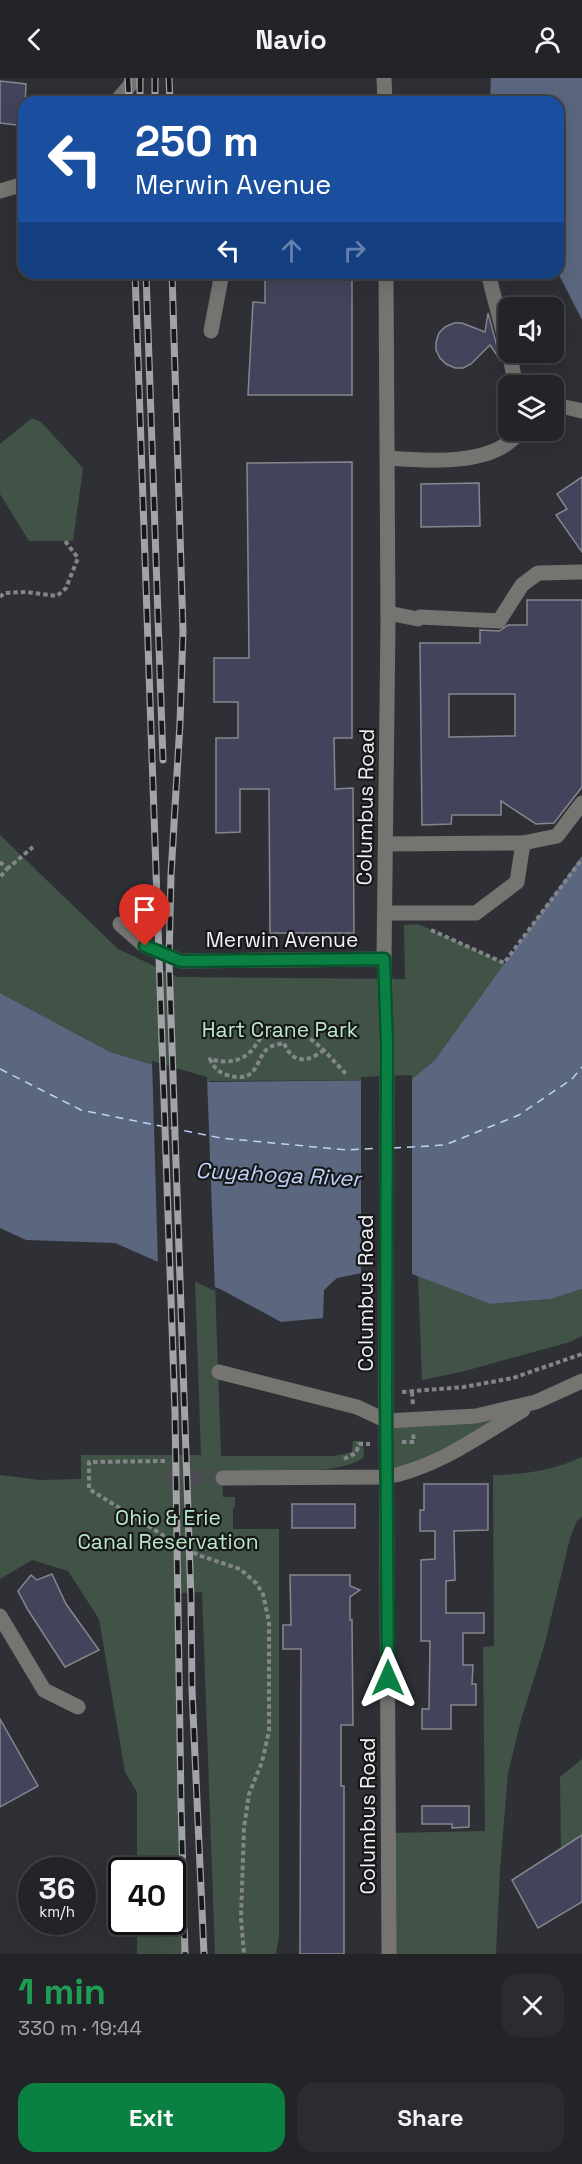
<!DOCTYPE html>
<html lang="en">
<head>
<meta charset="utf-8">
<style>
  body { margin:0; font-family:"Space Grotesk",sans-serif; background:#2b2c30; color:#f1f3f6; height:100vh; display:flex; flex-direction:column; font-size:22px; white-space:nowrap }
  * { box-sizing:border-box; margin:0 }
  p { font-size:20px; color:#a3a4a8 }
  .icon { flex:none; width:33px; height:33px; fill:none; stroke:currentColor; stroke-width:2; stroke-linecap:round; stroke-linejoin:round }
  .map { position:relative; height:1876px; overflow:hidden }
  .panel { display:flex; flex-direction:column; background:#232428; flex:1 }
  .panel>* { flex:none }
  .top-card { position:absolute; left:18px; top:18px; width:546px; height:183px; border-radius:18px; box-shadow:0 6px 24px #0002,0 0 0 2px #404145; background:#1a4fa0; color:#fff; overflow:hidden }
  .controls { position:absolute; left:498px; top:219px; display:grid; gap:12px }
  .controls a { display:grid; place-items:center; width:66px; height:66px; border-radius:12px; background:#232428; box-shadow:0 6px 24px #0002,0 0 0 2px #404145; font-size:30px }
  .speed { position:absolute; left:18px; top:1779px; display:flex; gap:12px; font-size:30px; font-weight:700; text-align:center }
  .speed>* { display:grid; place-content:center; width:78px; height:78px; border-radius:50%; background:#232428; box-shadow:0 6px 24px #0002,0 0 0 2px #404145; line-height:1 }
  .speed small { font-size:15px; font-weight:400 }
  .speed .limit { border:3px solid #111; border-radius:9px; background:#fff; color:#111 }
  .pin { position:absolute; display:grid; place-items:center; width:51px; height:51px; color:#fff; margin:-62px -26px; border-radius:50% 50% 50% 0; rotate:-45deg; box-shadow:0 0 6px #0007 }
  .pin .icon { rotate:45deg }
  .me { position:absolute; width:66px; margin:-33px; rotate:0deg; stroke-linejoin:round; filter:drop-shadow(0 0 4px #0008) }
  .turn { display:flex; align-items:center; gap:21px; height:126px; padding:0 18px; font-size:27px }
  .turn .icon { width:78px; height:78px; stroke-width:2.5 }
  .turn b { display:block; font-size:42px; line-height:51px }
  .lanes { display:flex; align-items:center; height:57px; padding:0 18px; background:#0003; justify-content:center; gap:30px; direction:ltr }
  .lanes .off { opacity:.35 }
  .round { display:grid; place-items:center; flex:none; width:63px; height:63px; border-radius:18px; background:#2b2c30 }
  .overview { display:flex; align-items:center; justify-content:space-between; height:102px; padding:0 18px }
  h1 { font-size:36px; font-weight:800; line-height:45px; color:#1e9e55 }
  .button { display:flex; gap:12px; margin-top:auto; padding:12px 18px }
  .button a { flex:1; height:69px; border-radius:18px; background:#0b8043; color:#fff; font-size:24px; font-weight:800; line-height:69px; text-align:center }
  .button a+a { background:#2b2c30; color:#f1f3f6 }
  header { display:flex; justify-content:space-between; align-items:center; height:78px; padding:0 18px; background:#232428; font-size:27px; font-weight:800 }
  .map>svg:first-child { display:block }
</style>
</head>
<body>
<header><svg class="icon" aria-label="back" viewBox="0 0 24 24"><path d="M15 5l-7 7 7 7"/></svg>Navio<svg class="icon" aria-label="person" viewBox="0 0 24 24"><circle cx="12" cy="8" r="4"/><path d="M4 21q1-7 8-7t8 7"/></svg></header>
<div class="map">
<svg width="582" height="1876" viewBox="0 0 582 1876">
  <rect width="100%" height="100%" fill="#2f3036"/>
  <g fill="#415346">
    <polygon points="32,340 41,344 83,390 73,463 29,463 0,416 0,366"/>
    <path d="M0 757 118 871 178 899 405 901 404 847 418 846 506 886 435 982 412 1002 208 1003 221 1378H334L352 1374 353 1363H363L364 1379C341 1399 255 1392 222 1395L223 1419H235V1429L233 1430V1451H279V1859L276 1876H215L202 1514 179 1515 181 1725 185 1876H137V1844H172V1792H137V1714L125 1694 99 1541 68 1493 32 1482 0 1501V1397L40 1402 81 1401V1377H201L188 997 110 974 0 915Z"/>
    <polygon points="418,1198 490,1226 551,1221 582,1211 582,1258 570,1264 461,1294 422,1302"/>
    <polygon points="530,1327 387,1399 387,1343"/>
    <path d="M582 1379V1439L577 1443 570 1460 545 1565 521 1642 508 1695 500 1792 496 1876H389L388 1755 485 1753 483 1569 494 1568 493 1397C524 1397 554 1392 582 1379Z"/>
    <polygon points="582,1681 582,1757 561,1771 560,1699"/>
  </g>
  <g fill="#5a677e">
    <polygon points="491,0 582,0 582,242 558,195 558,24 490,24"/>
    <polygon points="582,778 582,1211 551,1221 490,1226 412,1196 362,1195 337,1200 324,1212 323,1240 281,1244 222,1212 115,1165 26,1162 0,1150 0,915 110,974 211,1004 411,1002 435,982"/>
  </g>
  <g fill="#2f3036">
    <polygon points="152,983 207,999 215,1213 158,1186"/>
    <polygon points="412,997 412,1199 361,1198 361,999"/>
  </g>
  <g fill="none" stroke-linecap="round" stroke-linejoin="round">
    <g stroke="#bed3f8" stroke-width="1.5" stroke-dasharray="8 6" stroke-linecap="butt">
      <polyline points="0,991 81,1032 221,1060 347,1072 379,1070"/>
      <polyline points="393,1070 445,1067 519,1037 572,1001 582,989"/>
    </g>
  </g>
  <g fill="#43435b" stroke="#86878e" stroke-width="1.5" fill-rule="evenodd">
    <polygon points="0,3 26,6 24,48 0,45"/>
    <polygon points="265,195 352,195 352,317 248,317 253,224 265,225"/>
    <polygon points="488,235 501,283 490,267 471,286 463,290 455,290 446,286 440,280 436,272 436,264 439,255 445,249 454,245 462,245 485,254"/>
    <polygon points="352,384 352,660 334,660 335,711 353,710 354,855 270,855 269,711 240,711 240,754 216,755 216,660 238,660 238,624 214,624 214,580 249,580 247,385"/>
    <polygon points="582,399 582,474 556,437 567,431 557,416"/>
    <polygon points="479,405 480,448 421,449 421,406"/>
    <path d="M527 522H582V709L554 745 536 746 501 723V737H452L451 746 422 747 420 565H480V552L499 553 508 547H527ZM449 616H515V658L449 659Z"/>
    <polygon points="424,1406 488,1406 488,1452 454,1453 455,1502 446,1503 446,1535 484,1535 484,1555 463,1555 463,1587 473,1587 472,1606 476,1606 476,1627 451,1627 451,1651 422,1651 422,1631 429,1631 430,1563 421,1563 421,1482 435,1481 435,1453 420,1453 420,1432 424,1432"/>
    <rect x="292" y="1426" width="63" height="24"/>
    <polygon points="52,1496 66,1526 99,1572 65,1589 28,1532 18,1513 31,1497 37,1502"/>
    <polygon points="290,1497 350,1497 350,1508 360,1512 350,1519 350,1542 352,1542 353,1647 341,1647 341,1708 344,1708 344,1876 300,1876 301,1571 283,1571 283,1547 291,1547"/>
    <polygon points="0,1641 38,1708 0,1729"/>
    <polygon points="422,1728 469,1728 469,1749 452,1750 452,1746 422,1746"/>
    <polygon points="582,1757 582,1824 538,1850 512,1802"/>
  </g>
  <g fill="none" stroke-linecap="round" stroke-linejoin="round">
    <polyline stroke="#4c4d53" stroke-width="15" stroke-dasharray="15 8" stroke-linecap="butt" points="166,1400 223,1400"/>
    <g stroke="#83858a" stroke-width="4" stroke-dasharray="4.5 3" stroke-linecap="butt">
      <polyline points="0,519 4,515 26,514 57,518 66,510 78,480 65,463"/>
      <polyline points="0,784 7,791 0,799"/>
      <polyline points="7,791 33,769"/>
      <polyline points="431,852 504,885 582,781"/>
      <path d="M324 972C308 984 293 987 284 965 280 966 274 967 270 969 254 978 261 1007 227 997 218 994 214 990 210 981 226 986 242 984 253 971 257 965 262 957 268 953 298 938 328 977 346 996"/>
      <polyline points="402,1314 464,1309 513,1300 582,1276"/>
      <polyline points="412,1314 413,1328"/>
      <polyline points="402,1364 414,1364 413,1356"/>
      <polyline points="344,1381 356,1375 359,1366 370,1366"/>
      <polyline points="165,1383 89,1384 89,1411 174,1464 198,1477 240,1491 256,1505 263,1516 269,1544 269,1653 262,1684 249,1716 244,1750 241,1840 244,1876"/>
    </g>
    <g stroke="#767471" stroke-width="15">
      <polyline points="384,0 385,24"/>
      <polyline points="116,24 136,0"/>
      <polyline points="0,113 24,106"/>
      <polyline points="386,195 388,544 384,881 387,964 386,1314 389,1876"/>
      <polyline points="488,195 508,273"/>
      <polyline points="211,253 222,195"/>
      <polyline points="509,274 516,308"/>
      <polyline points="554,330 565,329 582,333"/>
      <path d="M388 380C426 383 497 389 520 352"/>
      <polyline points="388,535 418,541 420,539 499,543 522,507 538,495 582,494"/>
      <polyline points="386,766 523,765 557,758 582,725"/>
      <polyline points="385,835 476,835 517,804 523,765"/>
      <polyline points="120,846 145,868 181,883 384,881"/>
      <polyline points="219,1294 357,1329 387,1343 476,1338 536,1324 582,1303"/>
      <path d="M223 1400 387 1399C438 1389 479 1358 523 1332"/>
      <polyline points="0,1538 44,1612 78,1629"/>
    </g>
    <defs>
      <g id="rail">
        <polyline points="128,0 129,24"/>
        <polyline points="140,0 140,24"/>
        <polyline points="155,0 155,24"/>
        <polyline points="169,0 170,24"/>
        <polyline points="135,195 175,1334 181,1725 185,1876"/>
        <polyline points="146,195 163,682"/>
        <polyline points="172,195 183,553 180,645 171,797 169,882 191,1521 192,1612 204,1876"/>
      </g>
    </defs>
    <use href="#rail" stroke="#a2a3a8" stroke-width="7"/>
    <use href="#rail" stroke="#18181b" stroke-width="4.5" stroke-dasharray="14" stroke-linecap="butt"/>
  </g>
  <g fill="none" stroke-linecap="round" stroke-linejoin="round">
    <defs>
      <polyline id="route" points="145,868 181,883 384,881 387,964 386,1314 388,1600"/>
    </defs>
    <use href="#route" stroke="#07532c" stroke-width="15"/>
    <use href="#route" stroke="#0b8043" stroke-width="10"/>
  </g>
  <g text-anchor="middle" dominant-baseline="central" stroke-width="4.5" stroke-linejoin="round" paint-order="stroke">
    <g font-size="21" fill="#eff1f5" stroke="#18181b">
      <text transform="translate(365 729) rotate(-89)">Columbus Road</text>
      <text x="282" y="861">Merwin Avenue</text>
      <text transform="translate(365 1215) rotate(-90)">Columbus Road</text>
      <text transform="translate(367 1738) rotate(-90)">Columbus Road</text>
    </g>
    <g font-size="21" fill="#b8eac7" stroke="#18181b">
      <text x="280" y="951">Hart Crane Park</text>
      <text x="168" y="1439">Ohio &amp; Erie<tspan x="168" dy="24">Canal Reservation</tspan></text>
    </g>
    <g font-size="22" font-style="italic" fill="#bed3f8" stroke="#18181b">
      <text transform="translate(278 1096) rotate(3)">Cuyahoga River</text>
    </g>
  </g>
</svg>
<div class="controls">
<a><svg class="icon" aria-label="sound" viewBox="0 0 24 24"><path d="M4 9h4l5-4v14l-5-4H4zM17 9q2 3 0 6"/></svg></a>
<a><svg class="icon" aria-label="layers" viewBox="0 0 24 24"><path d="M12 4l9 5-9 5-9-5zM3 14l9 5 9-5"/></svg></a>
</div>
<div class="speed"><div>36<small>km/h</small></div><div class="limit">40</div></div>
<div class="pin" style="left:145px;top:868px;background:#d93025"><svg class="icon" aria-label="arrive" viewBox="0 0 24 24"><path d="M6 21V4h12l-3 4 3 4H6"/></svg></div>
<svg class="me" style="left:388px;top:1600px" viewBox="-20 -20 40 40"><path d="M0-17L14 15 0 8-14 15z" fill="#0b8043" stroke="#fff" stroke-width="4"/></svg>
<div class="top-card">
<div class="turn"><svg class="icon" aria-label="left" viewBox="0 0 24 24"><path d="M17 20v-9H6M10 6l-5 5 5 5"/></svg><div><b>250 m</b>Merwin Avenue</div></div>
<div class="lanes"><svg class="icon" aria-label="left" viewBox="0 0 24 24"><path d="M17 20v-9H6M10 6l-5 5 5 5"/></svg><svg class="icon off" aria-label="ahead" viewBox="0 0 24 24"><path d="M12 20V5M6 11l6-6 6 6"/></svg><svg class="icon off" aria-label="right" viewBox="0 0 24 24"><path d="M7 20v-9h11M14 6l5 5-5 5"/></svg></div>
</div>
</div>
<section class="panel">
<div class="overview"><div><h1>1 min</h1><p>330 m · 19:44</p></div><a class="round"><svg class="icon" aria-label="close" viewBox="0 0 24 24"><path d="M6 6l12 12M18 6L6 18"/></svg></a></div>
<div class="button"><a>Exit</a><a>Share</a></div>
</section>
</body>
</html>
